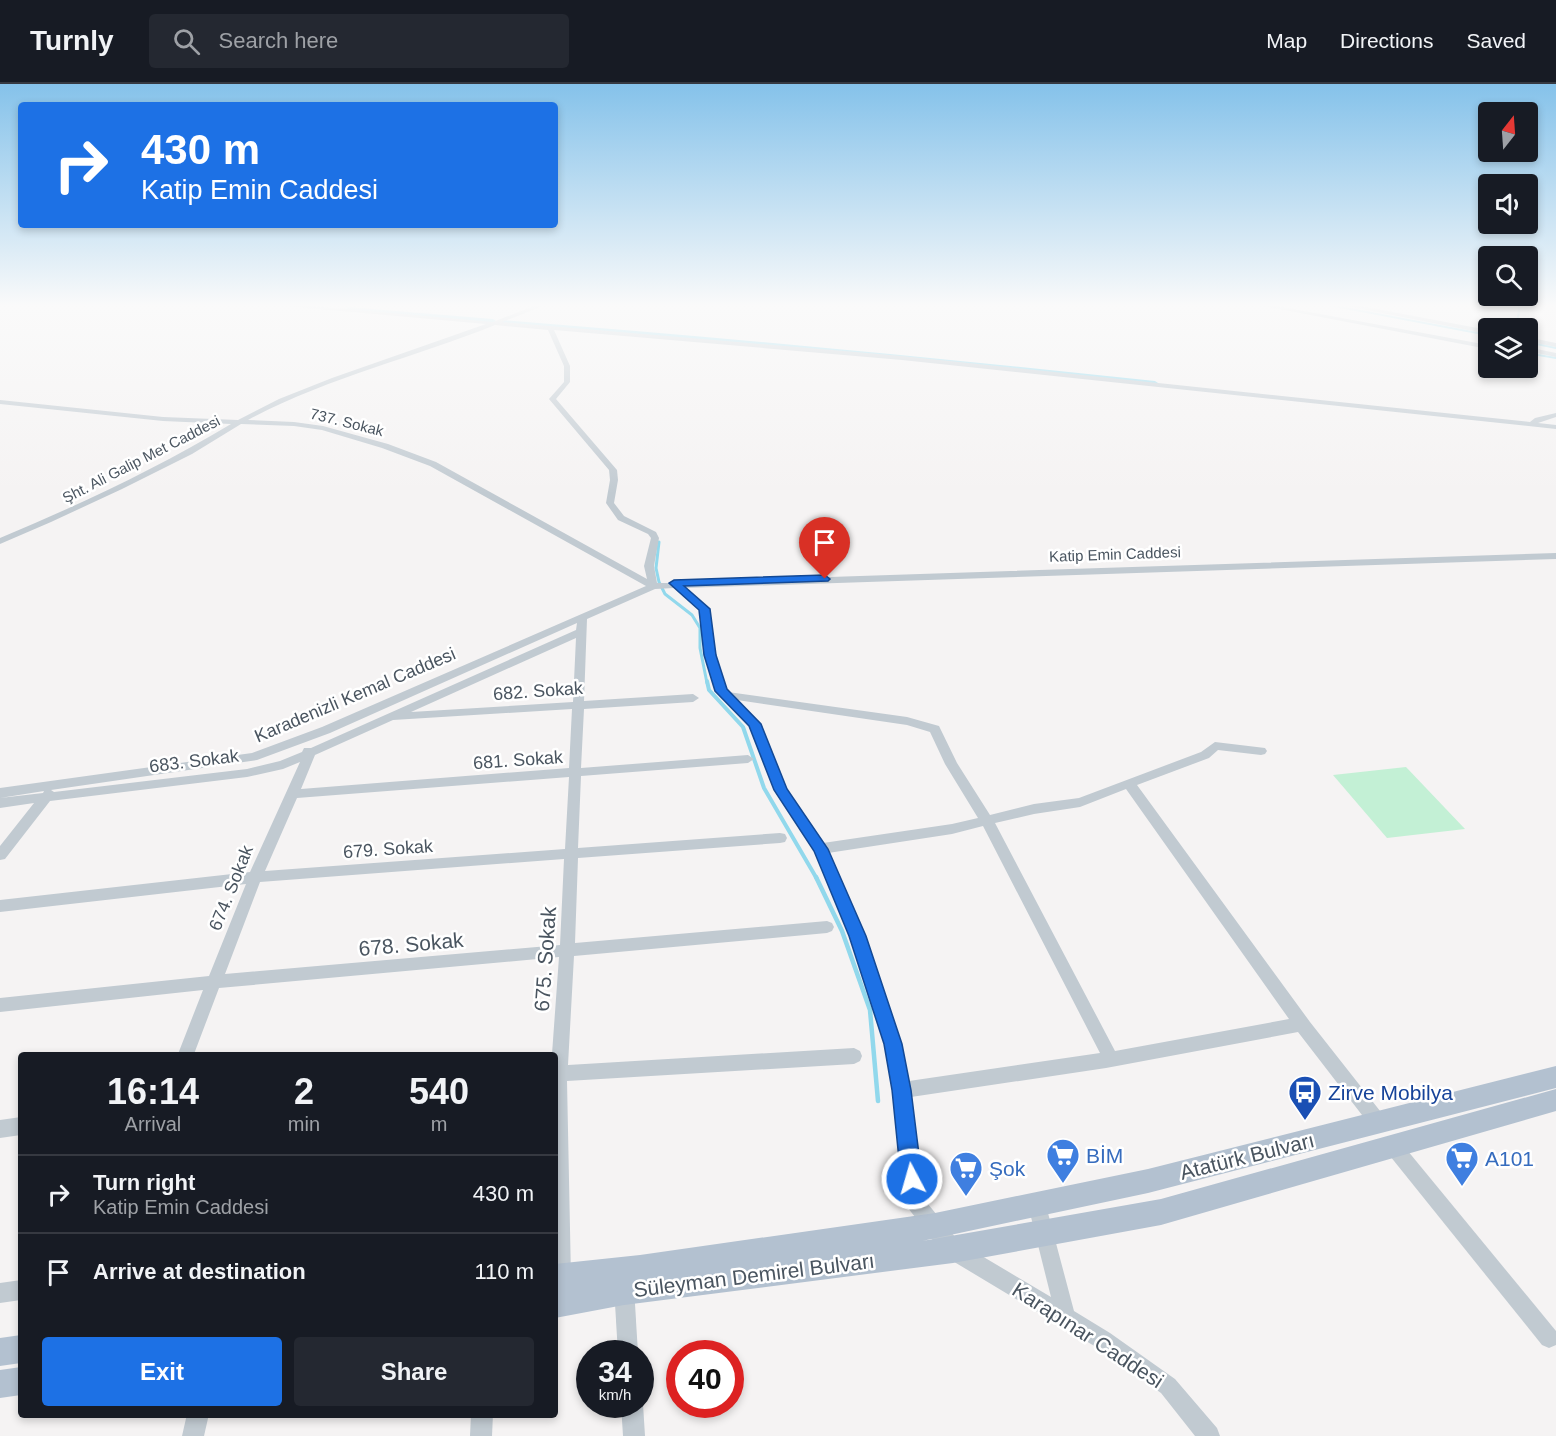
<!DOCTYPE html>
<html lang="en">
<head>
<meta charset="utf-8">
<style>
  body { margin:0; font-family:Helvetica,sans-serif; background:#242831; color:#f1f3f6; height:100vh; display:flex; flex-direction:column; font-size:22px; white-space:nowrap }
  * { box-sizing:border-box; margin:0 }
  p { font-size:20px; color:#9ea1a6 }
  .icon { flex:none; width:33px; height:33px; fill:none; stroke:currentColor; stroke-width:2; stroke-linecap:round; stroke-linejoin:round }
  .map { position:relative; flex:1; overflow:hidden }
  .side { position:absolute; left:18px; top:968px; width:540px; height:366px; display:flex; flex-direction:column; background:#171b24; border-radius:6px; box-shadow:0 3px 9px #0003 }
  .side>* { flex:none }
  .banner { position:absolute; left:18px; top:18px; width:540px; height:126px; border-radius:6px; box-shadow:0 3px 9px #0003; background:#1d71e5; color:#fff; overflow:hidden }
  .needle { width:39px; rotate:17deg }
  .buttons { position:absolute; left:1478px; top:18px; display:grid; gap:12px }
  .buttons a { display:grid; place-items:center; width:60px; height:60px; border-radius:6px; background:#171b24; box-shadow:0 3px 9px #0003; font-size:30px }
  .speed { position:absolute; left:576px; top:1256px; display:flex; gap:12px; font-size:30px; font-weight:700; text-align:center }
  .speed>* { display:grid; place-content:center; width:78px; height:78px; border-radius:50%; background:#171b24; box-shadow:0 3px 9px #0003; line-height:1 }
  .speed small { font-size:15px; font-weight:400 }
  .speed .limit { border:9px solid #d22; background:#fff; color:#111 }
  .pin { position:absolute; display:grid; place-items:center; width:51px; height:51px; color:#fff; margin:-62px -26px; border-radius:50% 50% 50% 0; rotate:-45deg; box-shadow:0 0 6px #0007 }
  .pin .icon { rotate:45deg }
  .me { position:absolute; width:66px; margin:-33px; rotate:354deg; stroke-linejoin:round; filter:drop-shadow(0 0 4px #0008) }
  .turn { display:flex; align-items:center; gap:21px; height:126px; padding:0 24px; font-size:27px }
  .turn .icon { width:78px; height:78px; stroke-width:2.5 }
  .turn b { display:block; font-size:42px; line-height:51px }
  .eta { display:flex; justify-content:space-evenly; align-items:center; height:102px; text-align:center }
  .eta b { font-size:36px; font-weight:600; line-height:42px }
  .action { display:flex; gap:12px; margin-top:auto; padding:12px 24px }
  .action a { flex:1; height:69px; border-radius:6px; background:#1d71e5; color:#fff; font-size:24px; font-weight:600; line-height:69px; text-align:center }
  .action a+a { background:#242831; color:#f1f3f6 }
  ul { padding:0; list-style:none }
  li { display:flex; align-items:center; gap:18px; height:78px; padding:0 24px; border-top:2px solid #363941 }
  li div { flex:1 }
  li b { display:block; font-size:22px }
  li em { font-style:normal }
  header { display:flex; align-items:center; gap:36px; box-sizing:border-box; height:84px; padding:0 30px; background:#171b24; border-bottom:2px solid #363941 }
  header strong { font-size:28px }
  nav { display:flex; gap:33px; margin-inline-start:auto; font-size:21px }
  .search { width:420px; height:54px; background:#242831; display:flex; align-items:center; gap:15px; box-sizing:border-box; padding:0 21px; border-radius:6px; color:#9ea1a6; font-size:22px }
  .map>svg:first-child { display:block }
</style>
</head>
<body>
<header>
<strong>Turnly</strong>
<div class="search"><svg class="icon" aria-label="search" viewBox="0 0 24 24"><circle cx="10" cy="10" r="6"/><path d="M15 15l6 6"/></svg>Search here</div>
<nav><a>Map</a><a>Directions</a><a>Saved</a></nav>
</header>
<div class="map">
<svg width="1556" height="1352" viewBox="0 0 1556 1352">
  <rect width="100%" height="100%" fill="#f5f3f3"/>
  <polygon fill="#c3f0d5" points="1406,683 1465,745 1387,754 1333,691"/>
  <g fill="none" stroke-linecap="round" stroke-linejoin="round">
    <g stroke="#91d8ec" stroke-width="2">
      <polyline points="1324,220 1488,251"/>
      <polyline points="1512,244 1518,233 1520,220"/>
      <polyline points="1527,258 1556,264"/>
      <polyline points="1527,269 1556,274"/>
    </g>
    <polyline stroke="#91d8ec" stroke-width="3" points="659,458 656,484 659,498 665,510 692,531 700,544 700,564 707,599"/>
    <polyline stroke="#91d8ec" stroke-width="4" points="707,597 709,606 743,643 764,704 817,795"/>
    <polyline stroke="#91d8ec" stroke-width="4.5" points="816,793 842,847 870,926 878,1017"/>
    <g fill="#91d8ec" fill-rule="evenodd">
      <polygon points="348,223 493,235 496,237 493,239 346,226"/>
      <path d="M502 236C720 253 938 274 1155 297L1158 299 1155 301 828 267 500 239Z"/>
    </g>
    <g fill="#c1cad1" fill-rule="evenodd">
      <path d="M263 220H289L493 238 539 220H548L502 238 902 272 1530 338 1535 334 1556 329V333L1538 339 1556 341V345L902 276 554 246 570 282V298L556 315 617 386 618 396 614 419 624 432 656 448 659 454 654 482 657 499H670L674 496 679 498 1556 469V475L685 504 710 525 715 571 728 608 907 633 939 642 957 679 990 731 1034 720 1079 714 1201 668 1215 658 1265 664 1267 667 1265 670 1261 671 1218 666 1209 674 1137 701 1310 938 1384 1032 1387 1038 1384 1044 1378 1047 1372 1044 1298 948 1106 984 911 1013 923 1114 960 1159 1051 1213 1028 1121 1030 1114 1037 1112 1044 1114 1074 1227 1110 1249 1175 1295 1217 1344 1220 1352H1195L1161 1309 1096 1263 946 1173 908 1124 905 1118 894 1006 885 960 850 852 814 767 775 706 749 642 715 607 705 571 700 526 674 504 655 505 587 535 584 617 693 610 699 614 693 618 584 625 581 684 748 671 754 675 748 679 581 692 578 764 780 749 785 750 787 754 785 758 780 759 578 774 575 859 827 837 832 839 834 843 832 847 827 849 574 872 568 981 854 964 860 967 862 972 860 977 854 980 567 997 571 1194 568 1201 561 1204 555 1201V970H552L559 873 219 904 194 970H178L203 906 0 928V914L209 892 246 800 0 828V816L250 788 300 678 283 685 247 693 50 717 5 775 0 776V762L34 719 0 724V714L43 709 44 707 0 714V704L252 669 322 643 646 502 430 382 382 364 322 346 294 342 241 340 192 370 122 405 51 438 0 460V454C79 421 158 384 231 340L163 337 0 320V316L163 333 238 336 279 315 332 294 486 240ZM495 241 548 246 564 282V298L549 315 609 386 610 396 606 419 618 436 648 450 651 454 644 482 647 495 436 378 388 360 323 342 294 338 248 336C326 294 413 274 495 241ZM577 539 576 546 311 664H304L302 668 280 677 247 685 54 708 51 706 257 676 330 649ZM576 554 573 618 411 628ZM737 616 907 641 930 648 945 680 978 734 952 740 823 759 787 705 760 640ZM572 625 569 684 301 705 315 671 393 636ZM569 693 565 765 265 787 297 714ZM1126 705 1289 935 1115 967 995 739 1034 730 1080 723ZM983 742 1100 969 909 997C892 918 860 843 828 769L952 750ZM564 775 560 861 225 890 260 798Z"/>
      <polygon points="1253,220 1266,220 1488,261 1488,265"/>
      <polygon points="1337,220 1350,220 1488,246 1488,250"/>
      <polygon points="1527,253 1556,259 1556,263 1527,257"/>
      <polygon points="1527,263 1556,269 1556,273 1527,267"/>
      <polygon points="21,1033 21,1051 0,1054 0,1036"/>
      <polygon points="1392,1052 1398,1055 1556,1247 1556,1261 1549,1264 1542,1261 1386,1067 1383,1061 1386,1055"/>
      <polygon points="624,1194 631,1197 634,1204 638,1269 618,1269 614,1204 617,1197"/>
      <polygon points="21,1196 21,1216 0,1219 0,1199"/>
      <polygon points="640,1315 643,1320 645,1352 623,1352 621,1320 640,1320"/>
      <polygon points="187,1330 209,1330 204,1352 182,1352"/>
      <polygon points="471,1330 493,1330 492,1352 470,1352"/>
    </g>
    <g fill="#b3c1d0" fill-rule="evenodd">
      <polygon points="1556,982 1556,1004 1148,1109 922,1157 1161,1115 1556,1005 1556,1027 1161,1141 953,1179 624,1221 555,1234 555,1180 640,1171 935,1129 1148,1085"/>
      <polygon points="21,1251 21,1279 0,1282 0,1254"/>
      <polygon points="21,1283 21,1311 0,1314 0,1286"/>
    </g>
  </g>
  <linearGradient id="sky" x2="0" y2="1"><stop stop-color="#85c2ea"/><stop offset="0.54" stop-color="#fafafa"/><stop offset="1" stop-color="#fafafa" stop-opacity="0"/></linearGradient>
  <rect width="1556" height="410" fill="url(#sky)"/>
  <polygon fill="#1d71e5" stroke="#134995" stroke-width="1.5" points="825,491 830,495 828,497 684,502 710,525 716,571 727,605 761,640 787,705 828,765 866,852 902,960 911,1006 922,1095 919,1103 912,1106 904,1103 901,1095 892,1006 884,960 849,852 814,767 774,706 749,642 715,607 704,571 699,526 669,499 674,496"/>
  <defs>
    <symbol id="bus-pin" viewBox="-11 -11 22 30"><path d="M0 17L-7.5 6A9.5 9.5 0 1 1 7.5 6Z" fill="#1a4fb4" stroke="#fff"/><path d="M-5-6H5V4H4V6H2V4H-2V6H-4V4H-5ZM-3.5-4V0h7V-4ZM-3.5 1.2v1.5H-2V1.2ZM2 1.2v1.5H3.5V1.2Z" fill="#fff"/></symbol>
    <symbol id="supermarket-pin" viewBox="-11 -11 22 30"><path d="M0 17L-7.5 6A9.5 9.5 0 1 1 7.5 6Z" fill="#3f7fe0" stroke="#fff"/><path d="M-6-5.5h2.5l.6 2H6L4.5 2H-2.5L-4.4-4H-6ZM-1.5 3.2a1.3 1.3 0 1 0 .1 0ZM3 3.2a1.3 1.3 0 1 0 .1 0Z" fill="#fff"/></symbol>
  </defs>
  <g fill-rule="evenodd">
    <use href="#bus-pin" x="1286" y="989" width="38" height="52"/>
    <use href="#supermarket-pin" x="1044" y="1052" width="38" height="52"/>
    <use href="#supermarket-pin" x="1443" y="1055" width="38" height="52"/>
    <use href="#supermarket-pin" x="947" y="1065" width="38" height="52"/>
  </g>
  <g text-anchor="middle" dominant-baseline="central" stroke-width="5" stroke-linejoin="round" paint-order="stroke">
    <g font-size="15" fill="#4a5560" stroke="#fff">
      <text transform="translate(347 338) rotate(14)">737. Sokak</text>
      <text transform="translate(141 375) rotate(-27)">Şht. Ali Galip Met Caddesi</text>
      <text transform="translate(1115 470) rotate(-2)">Katip Emin Caddesi</text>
    </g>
    <g font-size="18" fill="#4a5560" stroke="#fff">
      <text transform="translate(538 607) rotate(-4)">682. Sokak</text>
      <text transform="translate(355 611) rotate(-23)">Karadenizli Kemal Caddesi</text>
      <text transform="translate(518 676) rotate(-4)">681. Sokak</text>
      <text transform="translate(194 677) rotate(-7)">683. Sokak</text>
      <text transform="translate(388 765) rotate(-4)">679. Sokak</text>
      <text transform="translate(231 804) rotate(-68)">674. Sokak</text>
    </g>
    <g font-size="21" fill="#4a5560" stroke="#fff">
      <text transform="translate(411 860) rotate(-5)">678. Sokak</text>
      <text transform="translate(545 875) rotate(-86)">675. Sokak</text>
      <text transform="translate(1247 1072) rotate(-14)">Atatürk Bulvarı</text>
      <text transform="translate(754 1191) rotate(-7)">Süleyman Demirel Bulvarı</text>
      <text transform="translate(1088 1251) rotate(33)">Karapınar Caddesi</text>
    </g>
    <g font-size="21" fill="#164399" stroke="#fff" text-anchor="start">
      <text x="1328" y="1008">Zirve Mobilya</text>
    </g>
    <g font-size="21" fill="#366cbe" stroke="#fff" text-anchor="start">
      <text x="1086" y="1071">BİM</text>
      <text x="1485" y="1074">A101</text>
      <text x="989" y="1084">Şok</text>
    </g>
  </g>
</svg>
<div class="buttons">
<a><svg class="needle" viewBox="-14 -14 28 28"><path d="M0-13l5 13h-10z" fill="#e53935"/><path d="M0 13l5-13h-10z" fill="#9ea1a6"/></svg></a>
<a><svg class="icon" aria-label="sound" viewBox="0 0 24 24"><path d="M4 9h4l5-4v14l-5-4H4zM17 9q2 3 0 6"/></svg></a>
<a><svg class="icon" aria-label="search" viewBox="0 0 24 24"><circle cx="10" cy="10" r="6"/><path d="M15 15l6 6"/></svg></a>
<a><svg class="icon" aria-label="layers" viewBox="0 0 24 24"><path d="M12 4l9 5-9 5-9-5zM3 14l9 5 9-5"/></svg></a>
</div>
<div class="speed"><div>34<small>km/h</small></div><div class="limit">40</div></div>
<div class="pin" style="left:825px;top:495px;background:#d93025"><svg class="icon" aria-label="arrive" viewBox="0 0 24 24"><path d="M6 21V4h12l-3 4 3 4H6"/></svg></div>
<svg class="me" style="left:912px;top:1095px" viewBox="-20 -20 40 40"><circle r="17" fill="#1d71e5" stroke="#fff" stroke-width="3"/><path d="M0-11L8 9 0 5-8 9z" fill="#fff"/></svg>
<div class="banner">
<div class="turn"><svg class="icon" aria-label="right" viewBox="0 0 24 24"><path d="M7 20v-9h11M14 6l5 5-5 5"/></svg><div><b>430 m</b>Katip Emin Caddesi</div></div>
</div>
<section class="side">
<div class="eta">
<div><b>16:14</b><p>Arrival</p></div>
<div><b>2</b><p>min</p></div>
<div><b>540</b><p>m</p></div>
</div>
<ul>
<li><svg class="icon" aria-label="right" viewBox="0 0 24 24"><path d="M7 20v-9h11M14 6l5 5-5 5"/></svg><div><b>Turn right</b><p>Katip Emin Caddesi</p></div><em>430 m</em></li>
<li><svg class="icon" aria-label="arrive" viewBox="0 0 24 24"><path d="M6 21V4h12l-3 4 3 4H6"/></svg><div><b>Arrive at destination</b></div><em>110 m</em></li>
</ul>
<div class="action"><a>Exit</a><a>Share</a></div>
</section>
</div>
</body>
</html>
